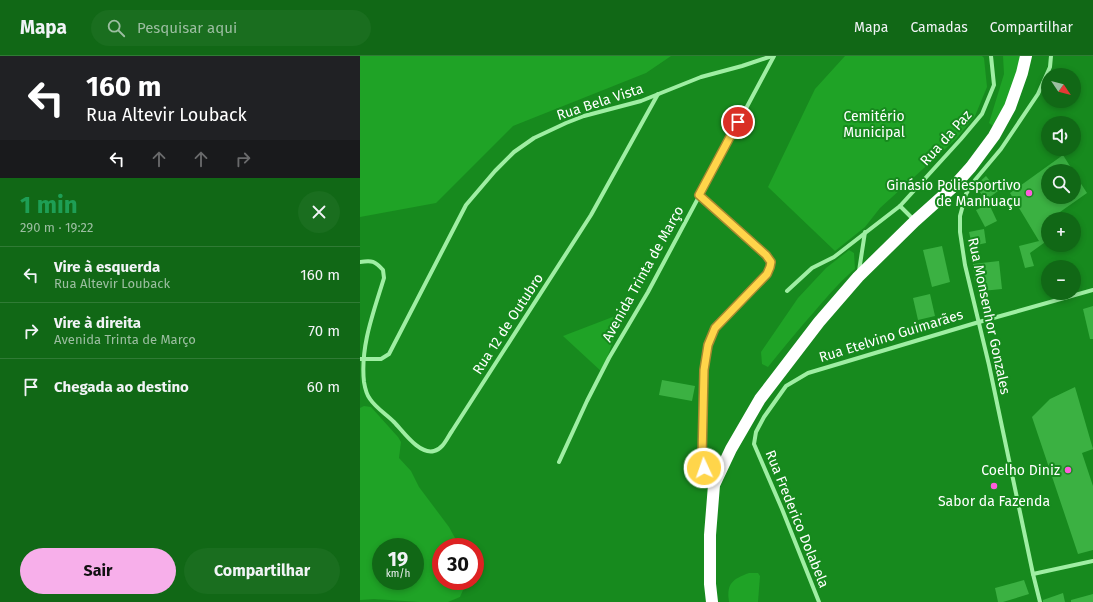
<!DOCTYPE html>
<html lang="pt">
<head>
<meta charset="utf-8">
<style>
  body { margin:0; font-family:"Fira Sans",sans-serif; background:#1a6e1f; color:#f1f3f6; height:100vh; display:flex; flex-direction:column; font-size:15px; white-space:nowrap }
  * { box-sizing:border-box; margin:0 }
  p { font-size:13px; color:#9cbea1 }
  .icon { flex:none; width:22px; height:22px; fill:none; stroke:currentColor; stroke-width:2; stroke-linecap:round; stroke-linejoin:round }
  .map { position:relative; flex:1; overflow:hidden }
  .side { display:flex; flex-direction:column; background:#116816; width:360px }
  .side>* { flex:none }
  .banner { background:#202124; color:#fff; overflow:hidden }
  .needle { width:26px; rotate:125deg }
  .buttons { position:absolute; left:681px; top:12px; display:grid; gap:8px }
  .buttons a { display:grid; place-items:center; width:40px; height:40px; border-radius:50%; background:#116816; box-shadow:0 2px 6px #0003; font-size:20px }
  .speed { position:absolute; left:12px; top:482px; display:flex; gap:8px; font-size:20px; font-weight:700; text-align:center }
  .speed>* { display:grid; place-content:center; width:52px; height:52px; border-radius:50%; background:#116816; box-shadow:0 2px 6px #0003; line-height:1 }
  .speed small { font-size:10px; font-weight:400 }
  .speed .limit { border:6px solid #d22; background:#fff; color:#111 }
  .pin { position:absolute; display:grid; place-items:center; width:34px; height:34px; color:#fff; margin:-17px; border:2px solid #fff; border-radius:50%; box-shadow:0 1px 4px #0007 }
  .me { position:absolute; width:44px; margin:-22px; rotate:357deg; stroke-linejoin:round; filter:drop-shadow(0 0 3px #0008) }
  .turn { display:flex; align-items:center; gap:14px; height:84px; padding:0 20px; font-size:18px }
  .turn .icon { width:52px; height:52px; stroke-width:2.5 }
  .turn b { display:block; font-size:28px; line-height:34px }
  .lanes { display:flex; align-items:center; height:38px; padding:0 20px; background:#0003; justify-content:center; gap:20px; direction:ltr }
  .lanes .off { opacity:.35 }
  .round { display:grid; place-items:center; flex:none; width:42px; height:42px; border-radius:21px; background:#1a6e1f }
  .headline { display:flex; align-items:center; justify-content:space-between; height:68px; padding:0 20px }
  h1 { font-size:24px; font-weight:700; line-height:30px; color:#1e9e55 }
  .cta { display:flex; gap:8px; margin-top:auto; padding:8px 20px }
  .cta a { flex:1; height:46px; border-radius:24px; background:#f7afea; color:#111; font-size:16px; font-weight:700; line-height:46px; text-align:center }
  .cta a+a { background:#1a6e1f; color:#f1f3f6 }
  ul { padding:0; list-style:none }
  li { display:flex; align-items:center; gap:12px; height:56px; padding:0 20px; border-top:1px solid #307b35 }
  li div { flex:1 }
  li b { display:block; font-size:15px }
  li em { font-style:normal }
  header { display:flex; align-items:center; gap:24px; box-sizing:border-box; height:56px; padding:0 20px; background:#116816; border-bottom:1px solid #307b35 }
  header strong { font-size:19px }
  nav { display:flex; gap:22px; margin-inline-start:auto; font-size:14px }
  .search { width:280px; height:36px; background:#1a6e1f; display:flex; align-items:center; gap:10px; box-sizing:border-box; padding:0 14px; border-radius:22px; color:#9cbea1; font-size:15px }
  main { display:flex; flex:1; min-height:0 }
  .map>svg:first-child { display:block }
</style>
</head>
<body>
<header>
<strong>Mapa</strong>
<div class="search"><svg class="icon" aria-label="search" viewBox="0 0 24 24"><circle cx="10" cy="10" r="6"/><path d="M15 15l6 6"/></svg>Pesquisar aqui</div>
<nav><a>Mapa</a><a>Camadas</a><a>Compartilhar</a></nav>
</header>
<main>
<section class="side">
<div class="banner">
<div class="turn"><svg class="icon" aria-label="left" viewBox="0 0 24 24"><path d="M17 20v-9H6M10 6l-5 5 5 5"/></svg><div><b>160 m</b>Rua Altevir Louback</div></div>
<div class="lanes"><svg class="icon" aria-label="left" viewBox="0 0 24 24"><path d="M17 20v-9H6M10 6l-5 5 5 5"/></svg><svg class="icon off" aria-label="ahead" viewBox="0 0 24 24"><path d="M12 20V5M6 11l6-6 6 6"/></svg><svg class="icon off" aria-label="ahead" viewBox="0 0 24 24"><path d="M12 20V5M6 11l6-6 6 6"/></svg><svg class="icon off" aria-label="right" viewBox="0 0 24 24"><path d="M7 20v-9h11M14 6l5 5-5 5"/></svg></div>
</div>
<div class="headline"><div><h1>1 min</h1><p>290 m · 19:22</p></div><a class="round"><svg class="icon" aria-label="close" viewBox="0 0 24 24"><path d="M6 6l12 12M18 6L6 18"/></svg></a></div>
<ul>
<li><svg class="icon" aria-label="left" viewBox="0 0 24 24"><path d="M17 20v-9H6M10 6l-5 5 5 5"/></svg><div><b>Vire à esquerda</b><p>Rua Altevir Louback</p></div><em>160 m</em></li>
<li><svg class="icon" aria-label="right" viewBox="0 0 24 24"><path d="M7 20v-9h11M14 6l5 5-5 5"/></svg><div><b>Vire à direita</b><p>Avenida Trinta de Março</p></div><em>70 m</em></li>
<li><svg class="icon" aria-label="arrive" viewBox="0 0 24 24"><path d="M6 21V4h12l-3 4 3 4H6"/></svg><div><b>Chegada ao destino</b></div><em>60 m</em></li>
</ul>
<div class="cta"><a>Sair</a><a>Compartilhar</a></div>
</section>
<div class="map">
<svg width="733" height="546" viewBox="0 0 733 546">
  <rect width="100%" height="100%" fill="#178a1e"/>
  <g fill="#1fa326" fill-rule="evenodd">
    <polygon points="0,0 311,0 286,17 153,70 76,147 0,161"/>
    <polygon points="485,0 622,0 624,2 627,31 615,60 596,83 520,152 505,171 475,195 408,131 455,33"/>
    <polygon points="643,0 661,0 650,40 633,70 629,67 644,18"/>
    <path d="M489 194 494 197 495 213C480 225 467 241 454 256 438 274 423 292 408 311L402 308 401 296 438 242 466 212Z"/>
    <polygon points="263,257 242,316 203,280"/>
    <path d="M4 350 11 351 38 381 41 386 39 402 51 415 59 431 89 471 100 491H81V525H107L100 541 88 546H59L14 543 0 544V352ZM21 491H55V525H21Z"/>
    <path d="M389 517H398L400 520 398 546H369C366 527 373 523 389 517Z"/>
  </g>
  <g fill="#3bb142">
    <polygon points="703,99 713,115 688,115 688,141 714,141 714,117 727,137 690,163 688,163 688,184 670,197 674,210 665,212 659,190 679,185 650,137"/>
    <polygon points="626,120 638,135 626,144 615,130"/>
    <polygon points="629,148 637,165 625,171 616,154"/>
    <polygon points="624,173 626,187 612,190 609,176"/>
    <polygon points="582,190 590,226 572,231 563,194"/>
    <polygon points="639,205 642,233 622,235 621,226 615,226 613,208"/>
    <polygon points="570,238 575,260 558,264 553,242"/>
    <polygon points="733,250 733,283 730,283 723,253"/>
    <polygon points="302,324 335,330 332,345 299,339"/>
    <polygon points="715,331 733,393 722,397 733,430 733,494 718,498 672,361 690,343"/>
    <polygon points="664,524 669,538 643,546 638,546 635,532"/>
    <polygon points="703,537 705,546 683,546 683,544"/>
    <polygon points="733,538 733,546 711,546 711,544"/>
  </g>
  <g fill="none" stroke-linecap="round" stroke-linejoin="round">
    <g stroke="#9feea3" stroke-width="4">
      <path d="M339 139 406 199C411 207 411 210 407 218L355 272 348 289 344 314 342 403 344 413 353 427"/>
      <polyline points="540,150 554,164"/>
      <path d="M0 206C12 204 15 205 23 214L24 222C14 255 0 290 4 326 5 332 6 338 10 343 16 352 26 358 34 366 43 375 59 399 74 395 83 393 87 382 92 375L231 159 298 38"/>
      <polyline points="499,215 505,176"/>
      <polyline points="427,235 452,212 474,201 540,150 601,83 622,58 634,29 631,0"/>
      <polyline points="0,303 21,303 29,298 106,149 135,115 154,96 174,82 206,67 224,60 281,45 341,21 382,10 412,0"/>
      <polyline points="199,406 227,345 249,302 288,236 414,0"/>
      <polyline points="673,518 733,505"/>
      <polyline points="459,546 422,453 394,388 396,376 404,361 426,330 448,317 619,266 733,234"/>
      <polyline points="680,546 673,518 629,309 605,209 600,176 600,160 606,138 615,124 641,93 678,38 690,11 691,0"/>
    </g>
    <polyline stroke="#fff" stroke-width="12" points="352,546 350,528 350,479 354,429 371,393 400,343 459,266 498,221 555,165 594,130 611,111 634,80 650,51 662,17 666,0"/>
  </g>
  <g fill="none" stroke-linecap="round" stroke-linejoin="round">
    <defs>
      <polyline id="route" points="344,412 342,402 344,314 348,289 355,272 407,218 410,211 411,206 406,199 339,139 378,66"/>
    </defs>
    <use href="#route" stroke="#a68a30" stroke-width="10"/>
    <use href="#route" stroke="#ffd54a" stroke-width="7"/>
  </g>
  <g fill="#ff5cdc" stroke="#178a1e" stroke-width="1.5">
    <circle cx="669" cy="137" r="4"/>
    <circle cx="708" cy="414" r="4"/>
    <circle cx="634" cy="430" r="4"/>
  </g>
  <g text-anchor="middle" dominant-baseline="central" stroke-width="4" stroke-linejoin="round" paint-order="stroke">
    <g font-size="14" fill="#fff" stroke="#178a1e">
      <text transform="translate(240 46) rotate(-18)">Rua Bela Vista</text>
      <text transform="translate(586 82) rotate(-48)">Rua da Paz</text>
      <text transform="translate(283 218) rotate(-61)">Avenida Trinta de Março</text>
      <text transform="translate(629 260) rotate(78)">Rua Monsenhor Gonzales</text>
      <text transform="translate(148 268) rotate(-57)">Rua 12 de Outubro</text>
      <text transform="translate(531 280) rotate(-17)">Rua Etelvino Guimarães</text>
      <text transform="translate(437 463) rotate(68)">Rua Frederico Dolabela</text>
    </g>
    <g font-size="14" fill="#fff" stroke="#178a1e">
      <text x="514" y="60">Cemitério<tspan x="514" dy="16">Municipal</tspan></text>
    </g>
    <g font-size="14" fill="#fff" stroke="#178a1e" text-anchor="end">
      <text x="661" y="129">Ginásio Poliesportivo<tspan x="661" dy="16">de Manhuaçu</tspan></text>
      <text x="700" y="414">Coelho Diniz</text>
      <text x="634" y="445" text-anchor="middle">Sabor da Fazenda</text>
    </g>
  </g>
</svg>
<div class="buttons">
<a><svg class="needle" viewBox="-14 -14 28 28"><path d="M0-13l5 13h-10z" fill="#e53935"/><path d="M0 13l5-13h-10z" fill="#9cbea1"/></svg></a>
<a><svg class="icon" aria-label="sound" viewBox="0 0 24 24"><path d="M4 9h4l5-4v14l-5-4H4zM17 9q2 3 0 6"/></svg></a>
<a><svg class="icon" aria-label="search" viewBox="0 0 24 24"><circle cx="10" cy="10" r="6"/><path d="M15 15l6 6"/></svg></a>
<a>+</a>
<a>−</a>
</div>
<div class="speed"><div>19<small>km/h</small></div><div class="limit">30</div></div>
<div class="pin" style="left:378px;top:66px;background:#d93025"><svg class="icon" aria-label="arrive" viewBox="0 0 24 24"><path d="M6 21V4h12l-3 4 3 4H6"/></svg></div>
<svg class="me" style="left:344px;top:412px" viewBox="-20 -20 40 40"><circle r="17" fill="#ffd54a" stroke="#fff" stroke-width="3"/><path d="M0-11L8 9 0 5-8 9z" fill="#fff"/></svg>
</div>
</main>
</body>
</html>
